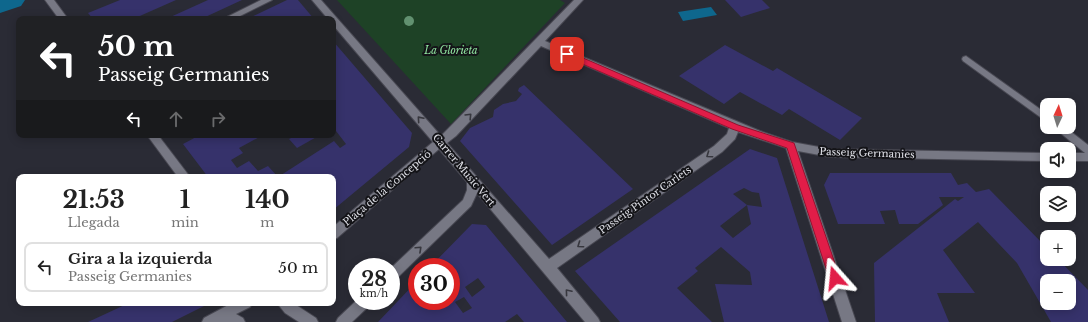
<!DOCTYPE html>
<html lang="es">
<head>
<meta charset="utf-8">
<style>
  body { margin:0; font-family:"Libre Baskerville",serif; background:#f6f6f6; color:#222; height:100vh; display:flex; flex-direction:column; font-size:15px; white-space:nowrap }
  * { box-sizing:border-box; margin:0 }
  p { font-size:13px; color:#767676 }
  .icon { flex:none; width:22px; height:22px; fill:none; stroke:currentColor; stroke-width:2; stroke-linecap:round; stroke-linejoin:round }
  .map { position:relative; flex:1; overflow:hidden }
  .drawer { position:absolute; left:16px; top:174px; width:320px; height:132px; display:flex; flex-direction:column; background:#fff; border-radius:8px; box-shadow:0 2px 10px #0003 }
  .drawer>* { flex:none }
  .guide { position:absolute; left:16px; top:16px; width:320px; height:122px; border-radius:8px; box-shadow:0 2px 10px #0003; background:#202124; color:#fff; overflow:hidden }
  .needle { width:26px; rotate:4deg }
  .tools { position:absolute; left:1040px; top:98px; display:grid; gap:8px }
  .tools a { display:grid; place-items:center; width:36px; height:36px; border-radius:8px; background:#fff; box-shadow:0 2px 10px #0003; font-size:20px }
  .speed { position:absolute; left:348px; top:258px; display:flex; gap:8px; font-size:20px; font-weight:700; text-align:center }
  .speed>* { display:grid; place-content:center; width:52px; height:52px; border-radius:50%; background:#fff; box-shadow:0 2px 10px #0003; line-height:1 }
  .speed small { font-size:10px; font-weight:400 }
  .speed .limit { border:6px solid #d22; background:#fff; color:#111 }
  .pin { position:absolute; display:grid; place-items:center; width:34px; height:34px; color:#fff; margin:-17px; border-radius:8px; box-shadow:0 2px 6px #0006 }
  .me { position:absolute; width:44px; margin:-22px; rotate:342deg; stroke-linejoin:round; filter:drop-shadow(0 0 3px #0008) }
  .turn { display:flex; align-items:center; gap:14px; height:84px; padding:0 16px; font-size:18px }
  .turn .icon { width:52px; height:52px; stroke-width:2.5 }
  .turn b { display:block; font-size:28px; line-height:34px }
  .lanes { display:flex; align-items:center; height:38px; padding:0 16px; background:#0003; justify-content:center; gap:20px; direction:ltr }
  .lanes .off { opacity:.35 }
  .eta { display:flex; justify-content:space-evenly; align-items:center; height:68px; text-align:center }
  .eta b { font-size:24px; font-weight:700; line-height:28px }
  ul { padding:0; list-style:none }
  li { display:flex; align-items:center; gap:12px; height:50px; margin:0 8px 6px; padding:0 8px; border:2px solid #e0e0e0; border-radius:8px }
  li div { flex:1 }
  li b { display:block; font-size:15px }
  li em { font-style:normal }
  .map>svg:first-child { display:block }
</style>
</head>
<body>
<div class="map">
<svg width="1088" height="322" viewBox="0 0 1088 322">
  <rect width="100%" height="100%" fill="#2a2b35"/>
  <polygon fill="#1e4226" points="337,0 560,0 565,3 451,124"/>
  <polygon fill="#0e678d" points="711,7 717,15 683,21 678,12"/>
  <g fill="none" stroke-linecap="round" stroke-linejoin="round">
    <polygon fill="#0e678d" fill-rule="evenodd" points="0,0 25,0 21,6 0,13"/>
  </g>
  <g fill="#36326b" fill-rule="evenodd">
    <polygon points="120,0 176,0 133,19 93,19 88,13"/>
    <polygon points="208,0 242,0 201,19 166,19"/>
    <polygon points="287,0 298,0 314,19 247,19"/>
    <polygon points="725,0 762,0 770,8 741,17"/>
    <polygon points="333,41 412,133 409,147 333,210 333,177 208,177 183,144 200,135 263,135 239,148 243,153 231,160 237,168 249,161 258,171 268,166 278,177 334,141 340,148 346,144 333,127"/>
    <polygon points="725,45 773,71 777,68 862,118 840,140 789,109 782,115 740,92 724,104 679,76"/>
    <polygon points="524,85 633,189 552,245 460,141 470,128 493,117 494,110 503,104 516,101 522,94 518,91 519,88"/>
    <polygon points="297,135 320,135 297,148 289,139"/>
    <path d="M750 149 777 158 829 322H724L715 284 752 285 750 272 721 247 695 268 698 271 677 288 712 322H620L575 271ZM744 188 752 192 759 193 762 207 747 205 733 194ZM747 205 751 224 733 238 720 226Z"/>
    <path d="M830 173H951L958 185 967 183 976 192 989 189 1047 248V259H1058L1088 290V322H1051L1017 263 978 222 943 250 975 293H937L949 322H875L874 263 955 199 958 201 964 197H939L943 205 918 224H899L895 210 880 211 885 224H838L824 185ZM1047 281H1069V303H1047Z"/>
    <path d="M472 224 486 225 567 322H524L517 314 505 322H378L417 281V301H451V267H430ZM478 278 485 287 472 297 465 287ZM464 297 472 308 463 313 455 302Z"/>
    <polygon points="129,303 210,303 172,322 88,322"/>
  </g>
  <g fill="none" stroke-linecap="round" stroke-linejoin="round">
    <defs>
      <g id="service">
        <polygon points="966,56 1047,114 1047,122 963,61 962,59 963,57"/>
        <polygon points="1053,127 1065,127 1088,145 1088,154 1085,153"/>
      </g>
      <g id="minor">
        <polygon points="261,0 272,0 234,19 223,19"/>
        <path d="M312 0H321L441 136 574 0H583L545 41 760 131 792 142 830 149 1047 153V161L830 157 798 151 856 322H842L786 148 738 132 735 139 722 152 557 268 598 318 600 322H585L477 193 471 206 395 280 391 282V268L463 200 467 190V182L439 149 337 238 333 239V227L433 142 333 25V19H328ZM541 46 729 128 727 134 714 146 549 259 447 143 456 136Z"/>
        <rect x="1069" y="153" width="19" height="8"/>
        <polygon points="357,300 372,301 370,305 352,322 336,322 338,318"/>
        <polygon points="232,303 252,303 250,307 236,314 243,318 245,322 202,322 204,318"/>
      </g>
      <g id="tertiary">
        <polygon points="45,0 54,0 68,19 59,19"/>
        <polygon points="147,135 158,135 190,177 178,177"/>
        <polygon points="277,303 293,303 316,318 318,322 299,322 285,313"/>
      </g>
    </defs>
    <use href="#service" stroke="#484852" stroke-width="2"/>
    <use href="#minor" stroke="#484852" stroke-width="2"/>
    <use href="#tertiary" stroke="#484852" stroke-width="2"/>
    <use href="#service" fill="#777884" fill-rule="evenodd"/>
    <use href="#minor" fill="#777884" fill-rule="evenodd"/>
    <use href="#tertiary" fill="#777884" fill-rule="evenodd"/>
  </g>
  <circle fill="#629170" cx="409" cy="21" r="5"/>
  <defs><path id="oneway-chevron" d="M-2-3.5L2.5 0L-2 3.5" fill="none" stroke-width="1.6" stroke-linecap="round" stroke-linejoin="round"/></defs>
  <g stroke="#37373e">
    <use href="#oneway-chevron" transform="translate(469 116) rotate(-46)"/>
    <use href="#oneway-chevron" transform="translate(420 119) rotate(-131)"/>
    <use href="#oneway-chevron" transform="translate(709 155) rotate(145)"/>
    <use href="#oneway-chevron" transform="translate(580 245) rotate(145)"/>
    <use href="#oneway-chevron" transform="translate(419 249) rotate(-43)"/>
    <use href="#oneway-chevron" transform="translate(568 292) rotate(-130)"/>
  </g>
  <polygon fill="#e11d48" stroke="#92132f" points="567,51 738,125 794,143 840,278 838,281 835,283 831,281 829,278 787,148 732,129 564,56 564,52"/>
  <g text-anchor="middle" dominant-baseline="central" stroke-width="4" stroke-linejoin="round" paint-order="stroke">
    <g font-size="10" font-style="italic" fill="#90e5a0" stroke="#141418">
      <text x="451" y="50">La Glorieta</text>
    </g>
    <g font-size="10" fill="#dfe0e7" stroke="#141418">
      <text transform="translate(867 153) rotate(2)">Passeig Germanies</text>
      <text transform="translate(464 170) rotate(50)">Carrer Music Vert</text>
      <text transform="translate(387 188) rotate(-40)">Plaça de la Concepció</text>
      <text transform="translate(645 200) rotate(-35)">Passeig Pintor Carlets</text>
    </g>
  </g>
</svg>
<div class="tools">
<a><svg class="needle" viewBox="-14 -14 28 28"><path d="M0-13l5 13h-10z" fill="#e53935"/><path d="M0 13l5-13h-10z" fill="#767676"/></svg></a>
<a><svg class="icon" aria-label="sound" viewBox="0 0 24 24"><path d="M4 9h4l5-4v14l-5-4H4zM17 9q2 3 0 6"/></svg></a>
<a><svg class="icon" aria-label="layers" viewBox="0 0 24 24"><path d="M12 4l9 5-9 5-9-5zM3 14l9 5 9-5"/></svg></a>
<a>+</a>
<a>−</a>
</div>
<div class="speed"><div>28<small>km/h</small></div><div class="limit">30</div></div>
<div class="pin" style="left:567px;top:54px;background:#d93025"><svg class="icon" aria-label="arrive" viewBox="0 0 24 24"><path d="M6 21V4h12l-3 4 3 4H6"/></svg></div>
<svg class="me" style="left:835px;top:278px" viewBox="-20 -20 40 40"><path d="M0-17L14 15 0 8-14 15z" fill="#e11d48" stroke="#fff" stroke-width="4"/></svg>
<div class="guide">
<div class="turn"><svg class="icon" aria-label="left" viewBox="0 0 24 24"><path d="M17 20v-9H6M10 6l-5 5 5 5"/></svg><div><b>50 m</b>Passeig Germanies</div></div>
<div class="lanes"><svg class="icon" aria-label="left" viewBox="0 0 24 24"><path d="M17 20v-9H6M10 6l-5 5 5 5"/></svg><svg class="icon off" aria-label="ahead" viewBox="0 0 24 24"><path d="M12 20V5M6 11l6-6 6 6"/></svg><svg class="icon off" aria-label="right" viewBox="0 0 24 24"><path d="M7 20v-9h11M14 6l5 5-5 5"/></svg></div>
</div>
<section class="drawer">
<div class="eta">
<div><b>21:53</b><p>Llegada</p></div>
<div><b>1</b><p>min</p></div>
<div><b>140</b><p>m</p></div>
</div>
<ul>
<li><svg class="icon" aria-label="left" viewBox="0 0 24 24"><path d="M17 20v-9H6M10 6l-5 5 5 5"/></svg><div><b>Gira a la izquierda</b><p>Passeig Germanies</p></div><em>50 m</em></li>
</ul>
</section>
</div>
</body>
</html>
